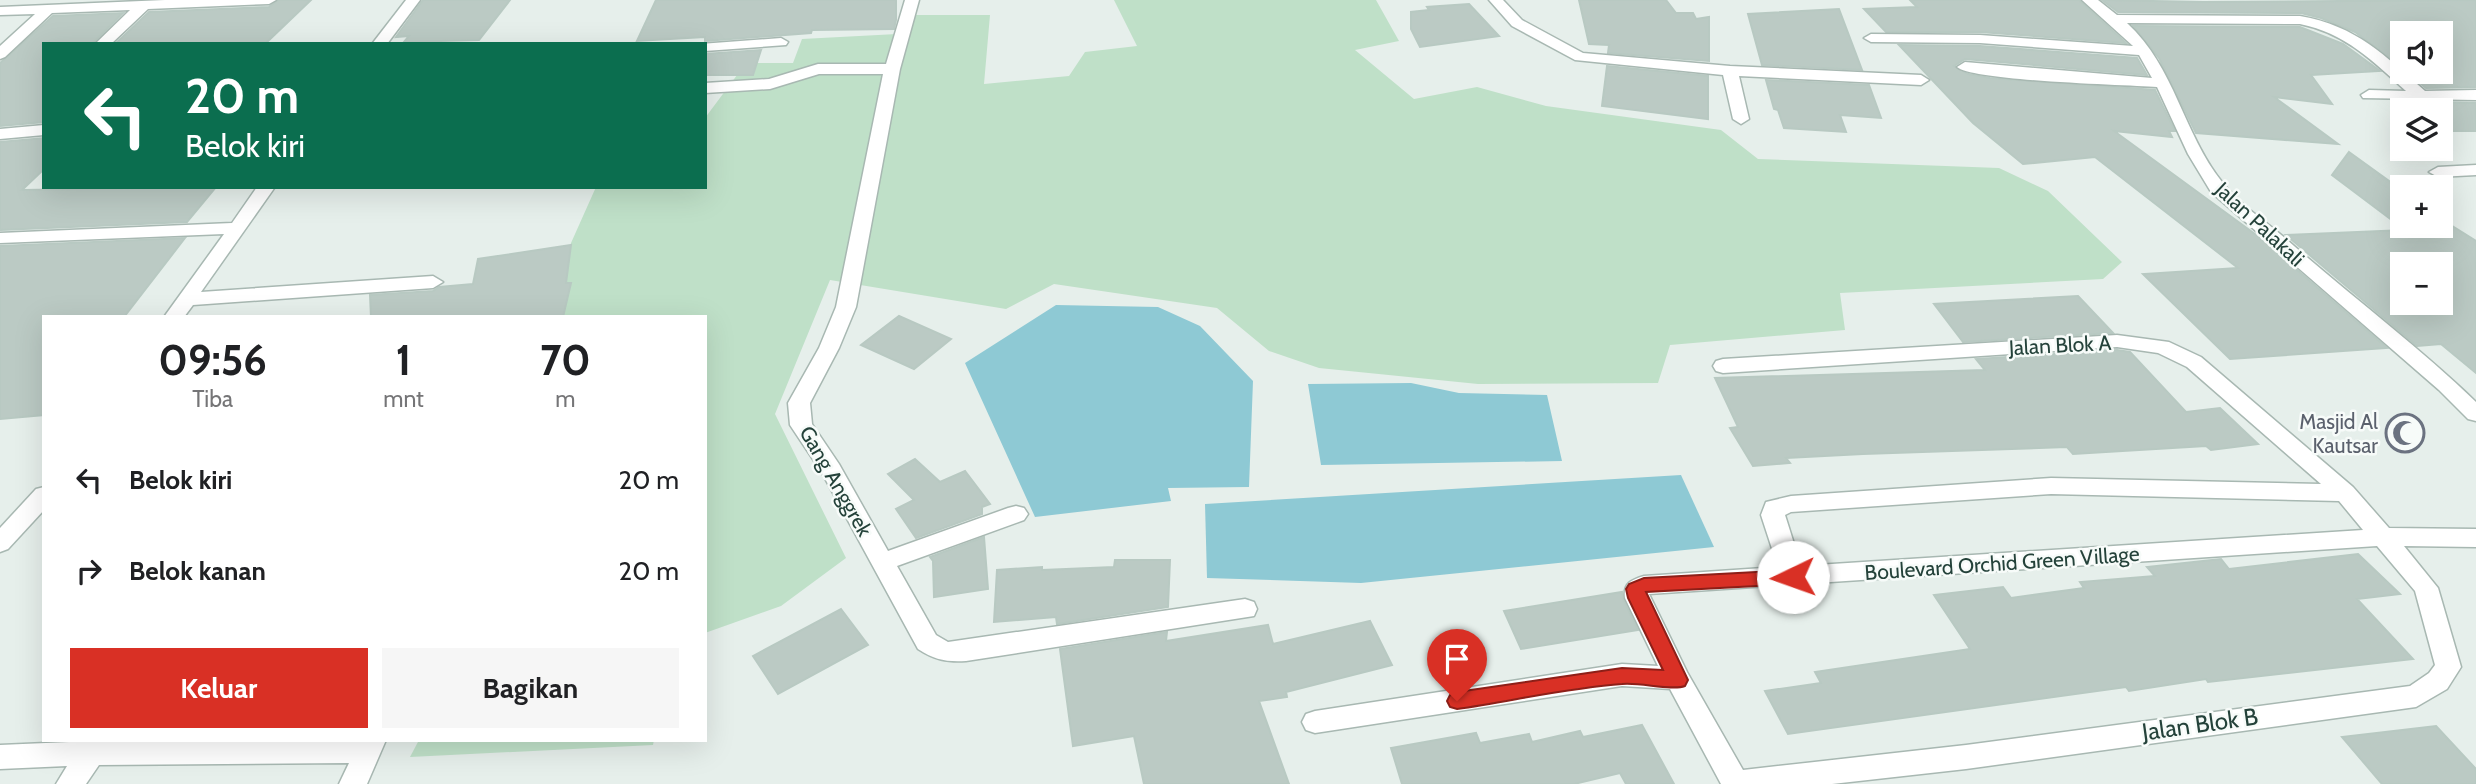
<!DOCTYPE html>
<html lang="id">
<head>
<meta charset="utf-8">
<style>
  body { margin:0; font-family:Cabin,sans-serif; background:#f6f6f6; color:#202124; height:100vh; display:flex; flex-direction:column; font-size:26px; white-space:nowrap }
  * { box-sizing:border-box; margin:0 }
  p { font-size:23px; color:#757577 }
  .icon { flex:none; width:38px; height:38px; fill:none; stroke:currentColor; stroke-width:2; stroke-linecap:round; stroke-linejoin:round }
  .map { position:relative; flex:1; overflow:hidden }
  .drawer { position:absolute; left:42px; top:315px; width:665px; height:427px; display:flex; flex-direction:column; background:#fff; border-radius:0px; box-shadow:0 7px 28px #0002 }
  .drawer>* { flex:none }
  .top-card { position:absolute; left:42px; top:42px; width:665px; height:147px; border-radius:0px; box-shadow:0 7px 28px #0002; background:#0b6e4f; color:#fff; overflow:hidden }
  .fabs { position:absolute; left:2390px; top:21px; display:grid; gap:14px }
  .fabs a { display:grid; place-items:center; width:63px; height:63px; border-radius:0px; background:#fff; box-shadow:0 7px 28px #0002; font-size:35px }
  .pin { position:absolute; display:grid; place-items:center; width:60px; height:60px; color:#fff; margin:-72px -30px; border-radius:50% 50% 50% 0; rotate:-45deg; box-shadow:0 0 7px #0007 }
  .pin .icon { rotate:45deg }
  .me { position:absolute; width:77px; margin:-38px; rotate:267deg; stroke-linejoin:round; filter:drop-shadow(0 0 5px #0008) }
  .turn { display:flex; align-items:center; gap:24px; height:147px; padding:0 28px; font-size:32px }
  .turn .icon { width:91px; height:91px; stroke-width:2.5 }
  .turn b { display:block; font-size:49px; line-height:60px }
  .eta { display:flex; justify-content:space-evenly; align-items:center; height:119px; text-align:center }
  .eta b { font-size:42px; font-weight:700; line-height:49px }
  .primary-button { display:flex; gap:14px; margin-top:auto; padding:14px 28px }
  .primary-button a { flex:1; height:80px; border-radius:0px; background:#d93025; color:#fff; font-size:28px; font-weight:700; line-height:80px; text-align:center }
  .primary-button a+a { background:#f6f6f6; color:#202124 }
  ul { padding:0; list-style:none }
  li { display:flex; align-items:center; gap:21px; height:91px; padding:0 28px }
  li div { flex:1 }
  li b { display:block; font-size:26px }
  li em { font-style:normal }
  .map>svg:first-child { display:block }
</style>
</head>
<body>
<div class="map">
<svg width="2476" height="784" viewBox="0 0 2476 784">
  <rect width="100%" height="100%" fill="#e6efeb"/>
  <g fill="#bfe0c8">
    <polygon points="1114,0 1376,0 1399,41 1355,50 1414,99 1477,87 1546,106 1721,130 1758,159 1999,168 2048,191 2122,262 2103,279 1840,293 1845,330 1670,345 1658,383 1478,384 1319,368 1269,351 1217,308 1054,284 1006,309 830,280 775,414 846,558 781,606 705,633 705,317 554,317 571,243 596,187 705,187 705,118 746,63 793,63 802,39 897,34 902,15 990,15 984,84 1069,76 1085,52 1137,46"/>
    <polygon points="419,740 654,740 653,745 410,757"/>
  </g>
  <g fill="#8ec9d4">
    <polygon points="1056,305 1158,307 1200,326 1253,381 1249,487 1168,488 1171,501 1035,517 965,363"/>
    <polygon points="1411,383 1459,393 1547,395 1562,461 1321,465 1308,384"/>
    <polygon points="1681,475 1714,547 1361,583 1207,578 1205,504"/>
  </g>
  <g fill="#bbcac4" stroke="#b8c9c2" stroke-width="2" fill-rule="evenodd">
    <polygon points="278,0 311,0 265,44 115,44 149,12 269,7"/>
    <polygon points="423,0 510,0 479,40 404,42 409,36 396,37"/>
    <polygon points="656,0 896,0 896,20 894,29 812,30 811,33 705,41 705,37 637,41"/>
    <polygon points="1579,0 1666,0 1676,13 1693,13 1696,19 1709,17 1709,61 1608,53 1609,45 1589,44"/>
    <polygon points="1910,0 2079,0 2126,43 1980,32 1886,32 1864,9 1917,7"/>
    <polygon points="2102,0 2203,2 2476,0 2476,87 2426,88 2407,72 2441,72 2441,33 2403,33 2403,68 2355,32 2321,18 2301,13 2118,12"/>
    <polygon points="1469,4 1499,36 1420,47 1411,29 1411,12 1429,10 1427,7"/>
    <polygon points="1839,9 1862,70 1762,65 1748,14"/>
    <polygon points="123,13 92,44 44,44 44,122 0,126 0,63 53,16"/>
    <polygon points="2133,26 2300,27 2343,44 2380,71 2311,75 2332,104 2274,97 2338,144 2196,133 2159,58"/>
    <polygon points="1899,45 1980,46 2137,58 2147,75 1965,59 1954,66 1968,74 1990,78 2155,90 2175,131 2169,131 2172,137 2114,131 2259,237 2387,348 2230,359 2143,274 2238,268 2095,157 2023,164 1973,123"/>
    <polygon points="761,50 753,75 705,75 705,54"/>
    <polygon points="1607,66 1708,76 1708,119 1602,106"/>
    <polygon points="1766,80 1869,85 1881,118 1840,115 1846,132 1784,128 1778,110 1774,109"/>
    <polygon points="2441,102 2476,103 2476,131 2441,131"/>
    <polygon points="44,138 44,169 22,190 216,187 187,222 0,230 0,142"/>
    <path d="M2349 152 2403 191V226H2441V219L2476 241V373L2441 344 2417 346 2286 235 2405 230 2332 175ZM2403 264H2441V303H2403Z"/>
    <polygon points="185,238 124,317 44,317 44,415 0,419 0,246"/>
    <polygon points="571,245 566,283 571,283 563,317 371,317 370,295 433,291 439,287 473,284 478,259"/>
    <polygon points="2078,296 2113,333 1963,342 1934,304"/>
    <polygon points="899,316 951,339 914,369 861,345"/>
    <polygon points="2117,350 2130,352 2186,412 2220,408 2258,444 2211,450 2206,446 2073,454 2067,447 1863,454 1786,458 1790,463 1753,466 1730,428 1738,427 1715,378 1985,370 1976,359"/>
    <polygon points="915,459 940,482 965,471 990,504 982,507 982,514 916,538 896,509 914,500 888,474"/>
    <polygon points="984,537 988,589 934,597 933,561 930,557"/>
    <polygon points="2358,554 2400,594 2357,599 2413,659 2208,682 2206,679 2129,691 2126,687 1788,734 1765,691 1821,683 1815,672 1970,649 1934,595 2003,587 2011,598 2084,588 2080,582 2155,576 2147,567 2221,559 2229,569"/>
    <polygon points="1115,560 1170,560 1168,607 1057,624 1056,617 994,622 997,570 1042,567 1042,570 1114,567"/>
    <polygon points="1622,592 1623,599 1638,630 1521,649 1504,611"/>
    <polygon points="841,609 868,645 778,694 753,656"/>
    <polygon points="1370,621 1392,665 1286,692 1287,697 1259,701 1289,784 1144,784 1134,736 1073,746 1060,649 1167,632 1166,641 1268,625 1273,644"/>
    <polygon points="1642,725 1674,784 1626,784 1620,773 1574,784 1402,784 1391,748 1476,733 1480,743 1529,734 1532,742 1580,731 1583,737"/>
    <polygon points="2436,726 2476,769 2476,784 2382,784 2342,737"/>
  </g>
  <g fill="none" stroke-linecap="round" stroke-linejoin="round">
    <defs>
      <g id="street">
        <polygon points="165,0 276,0 269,4 148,9 111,44 95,44 130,10 52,13 5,57 0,59 0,46 35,14 0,15 0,7"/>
        <polygon points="406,0 420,0 387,44 372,44"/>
        <path d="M905 0H919L900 69 856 307 839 348 810 403 812 424 839 464 888 551 1008 508 1016 506 1024 508 1028 514 1024 520 897 566 936 635 948 642 1245 599 1254 602 1257 609 1254 616 966 661C946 662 935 660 918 649L822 473 790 425 788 403 819 348 836 307 883 74H819L770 89 705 93V83L769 79 818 64H886Z"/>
        <polygon points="1489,0 1503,0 1522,20 1583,53 1730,66 1921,75 1929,80 1921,85 1739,76 1749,119 1741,124 1733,119 1723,75 1575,60 1512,26"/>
        <path d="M2082 0H2098L2117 15 2300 16C2357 26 2384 55 2425 91L2476 90V100L2363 98 2361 95 2369 90 2406 91C2373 61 2345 33 2300 24L2127 23C2175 67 2183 133 2222 182 2239 204 2265 221 2286 239 2348 294 2416 344 2476 402V421L2468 419 2439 390 2211 192 2188 154 2157 87C2127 85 1972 81 1957 67L1965 62 2152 78 2139 55 1980 43 1871 42 1864 38 1871 34 1980 35 2133 46Z"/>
        <polygon points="781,38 788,42 786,45 705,51 705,44 700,44"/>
        <polygon points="44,125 44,135 0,139 0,129"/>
        <polygon points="2476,165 2476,175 2438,177 2429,172 2438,167"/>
        <polygon points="257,187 275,187 201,292 433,276 443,282 433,288 193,305 184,317 164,317 224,234 0,243 0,233 232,223"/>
        <path d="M2117 335 2169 342 2201 357 2353 487 2389 528 2476 529V547L2404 546 2438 588 2461 667 2447 689 2416 707 1966 769 1832 784H1721L1670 689 1622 686 1315 733 1306 730 1302 722 1306 714 1315 711 1622 664 1658 666 1625 598C1623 583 1631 580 1644 576L1778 567 1761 515 1766 502 1791 496 2051 478 2321 484 2187 367 2158 353 2117 347 1723 373 1716 371 1713 366 1716 361 1723 359ZM2051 494 2339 501 2363 530 1801 566 1785 515 1791 512ZM2377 546 2415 591 2435 665 2429 673 2410 686 1966 745 1743 770 1687 672 1649 594Z"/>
        <polygon points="44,487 44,510 8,549 0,552 0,528 36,489"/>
        <polygon points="386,740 367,784 339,784 349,763 99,765 86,784 56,784 67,766 0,769 0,745 92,741"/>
      </g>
    </defs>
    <use href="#street" stroke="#a8b8b2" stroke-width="3"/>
    <use href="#street" fill="#fff" fill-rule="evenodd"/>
  </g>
  <path fill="#d93025" stroke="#8d1f18" stroke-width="2" d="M1793 570 1800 572 1803 577 1800 582 1793 584 1646 592 1688 680 1685 686C1672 691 1640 682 1622 684 1567 688 1512 701 1457 709L1450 707 1447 701 1450 695 1457 692 1622 668 1663 670 1628 598 1626 589 1629 584 1644 578Z"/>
  <defs>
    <symbol id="mosque-ring" viewBox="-11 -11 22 22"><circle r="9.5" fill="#f7fbf9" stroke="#6b7280" stroke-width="1.5"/><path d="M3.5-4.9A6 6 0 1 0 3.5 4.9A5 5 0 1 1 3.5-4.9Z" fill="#6b7280"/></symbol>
  </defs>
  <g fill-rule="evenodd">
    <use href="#mosque-ring" x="2383" y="411" width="44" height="44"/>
  </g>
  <g text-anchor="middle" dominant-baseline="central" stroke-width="5" stroke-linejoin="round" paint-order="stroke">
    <g font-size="21" fill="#24423a" stroke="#f7fbf9">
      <text transform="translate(2260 224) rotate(43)">Jalan Palakali</text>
      <text transform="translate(2060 345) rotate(-3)">Jalan Blok A</text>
      <text transform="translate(836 481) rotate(60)">Gang Anggrek</text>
      <text transform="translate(2002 563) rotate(-4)">Boulevard Orchid Green Village</text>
    </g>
    <g font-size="21" fill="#5b616d" stroke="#f7fbf9" text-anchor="end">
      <text x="2378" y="421">Masjid Al<tspan x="2378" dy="24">Kautsar</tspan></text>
    </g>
    <g font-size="24" fill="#24423a" stroke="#f7fbf9">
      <text transform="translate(2200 724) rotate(-8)">Jalan Blok B</text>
    </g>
  </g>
</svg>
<div class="fabs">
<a><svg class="icon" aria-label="sound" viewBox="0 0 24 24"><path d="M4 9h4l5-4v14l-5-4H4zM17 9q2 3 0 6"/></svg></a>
<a><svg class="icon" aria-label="layers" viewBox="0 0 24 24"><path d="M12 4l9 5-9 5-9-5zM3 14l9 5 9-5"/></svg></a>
<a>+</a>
<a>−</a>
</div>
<div class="pin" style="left:1457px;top:701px;background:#d93025"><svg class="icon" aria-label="arrive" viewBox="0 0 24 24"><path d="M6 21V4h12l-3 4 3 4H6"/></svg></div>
<svg class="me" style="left:1793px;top:577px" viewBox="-20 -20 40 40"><circle r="19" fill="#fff"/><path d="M0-13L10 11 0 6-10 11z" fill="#d93025"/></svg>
<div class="top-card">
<div class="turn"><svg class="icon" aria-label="left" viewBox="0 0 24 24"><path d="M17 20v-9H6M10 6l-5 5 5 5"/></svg><div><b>20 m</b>Belok kiri</div></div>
</div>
<section class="drawer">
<div class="eta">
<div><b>09:56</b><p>Tiba</p></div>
<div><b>1</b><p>mnt</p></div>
<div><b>70</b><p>m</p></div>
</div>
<ul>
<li><svg class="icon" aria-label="left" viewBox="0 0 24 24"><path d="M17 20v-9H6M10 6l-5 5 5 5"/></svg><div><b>Belok kiri</b></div><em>20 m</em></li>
<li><svg class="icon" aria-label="right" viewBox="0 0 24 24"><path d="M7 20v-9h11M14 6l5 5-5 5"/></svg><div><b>Belok kanan</b></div><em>20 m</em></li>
</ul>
<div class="primary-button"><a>Keluar</a><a>Bagikan</a></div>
</section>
</div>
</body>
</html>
